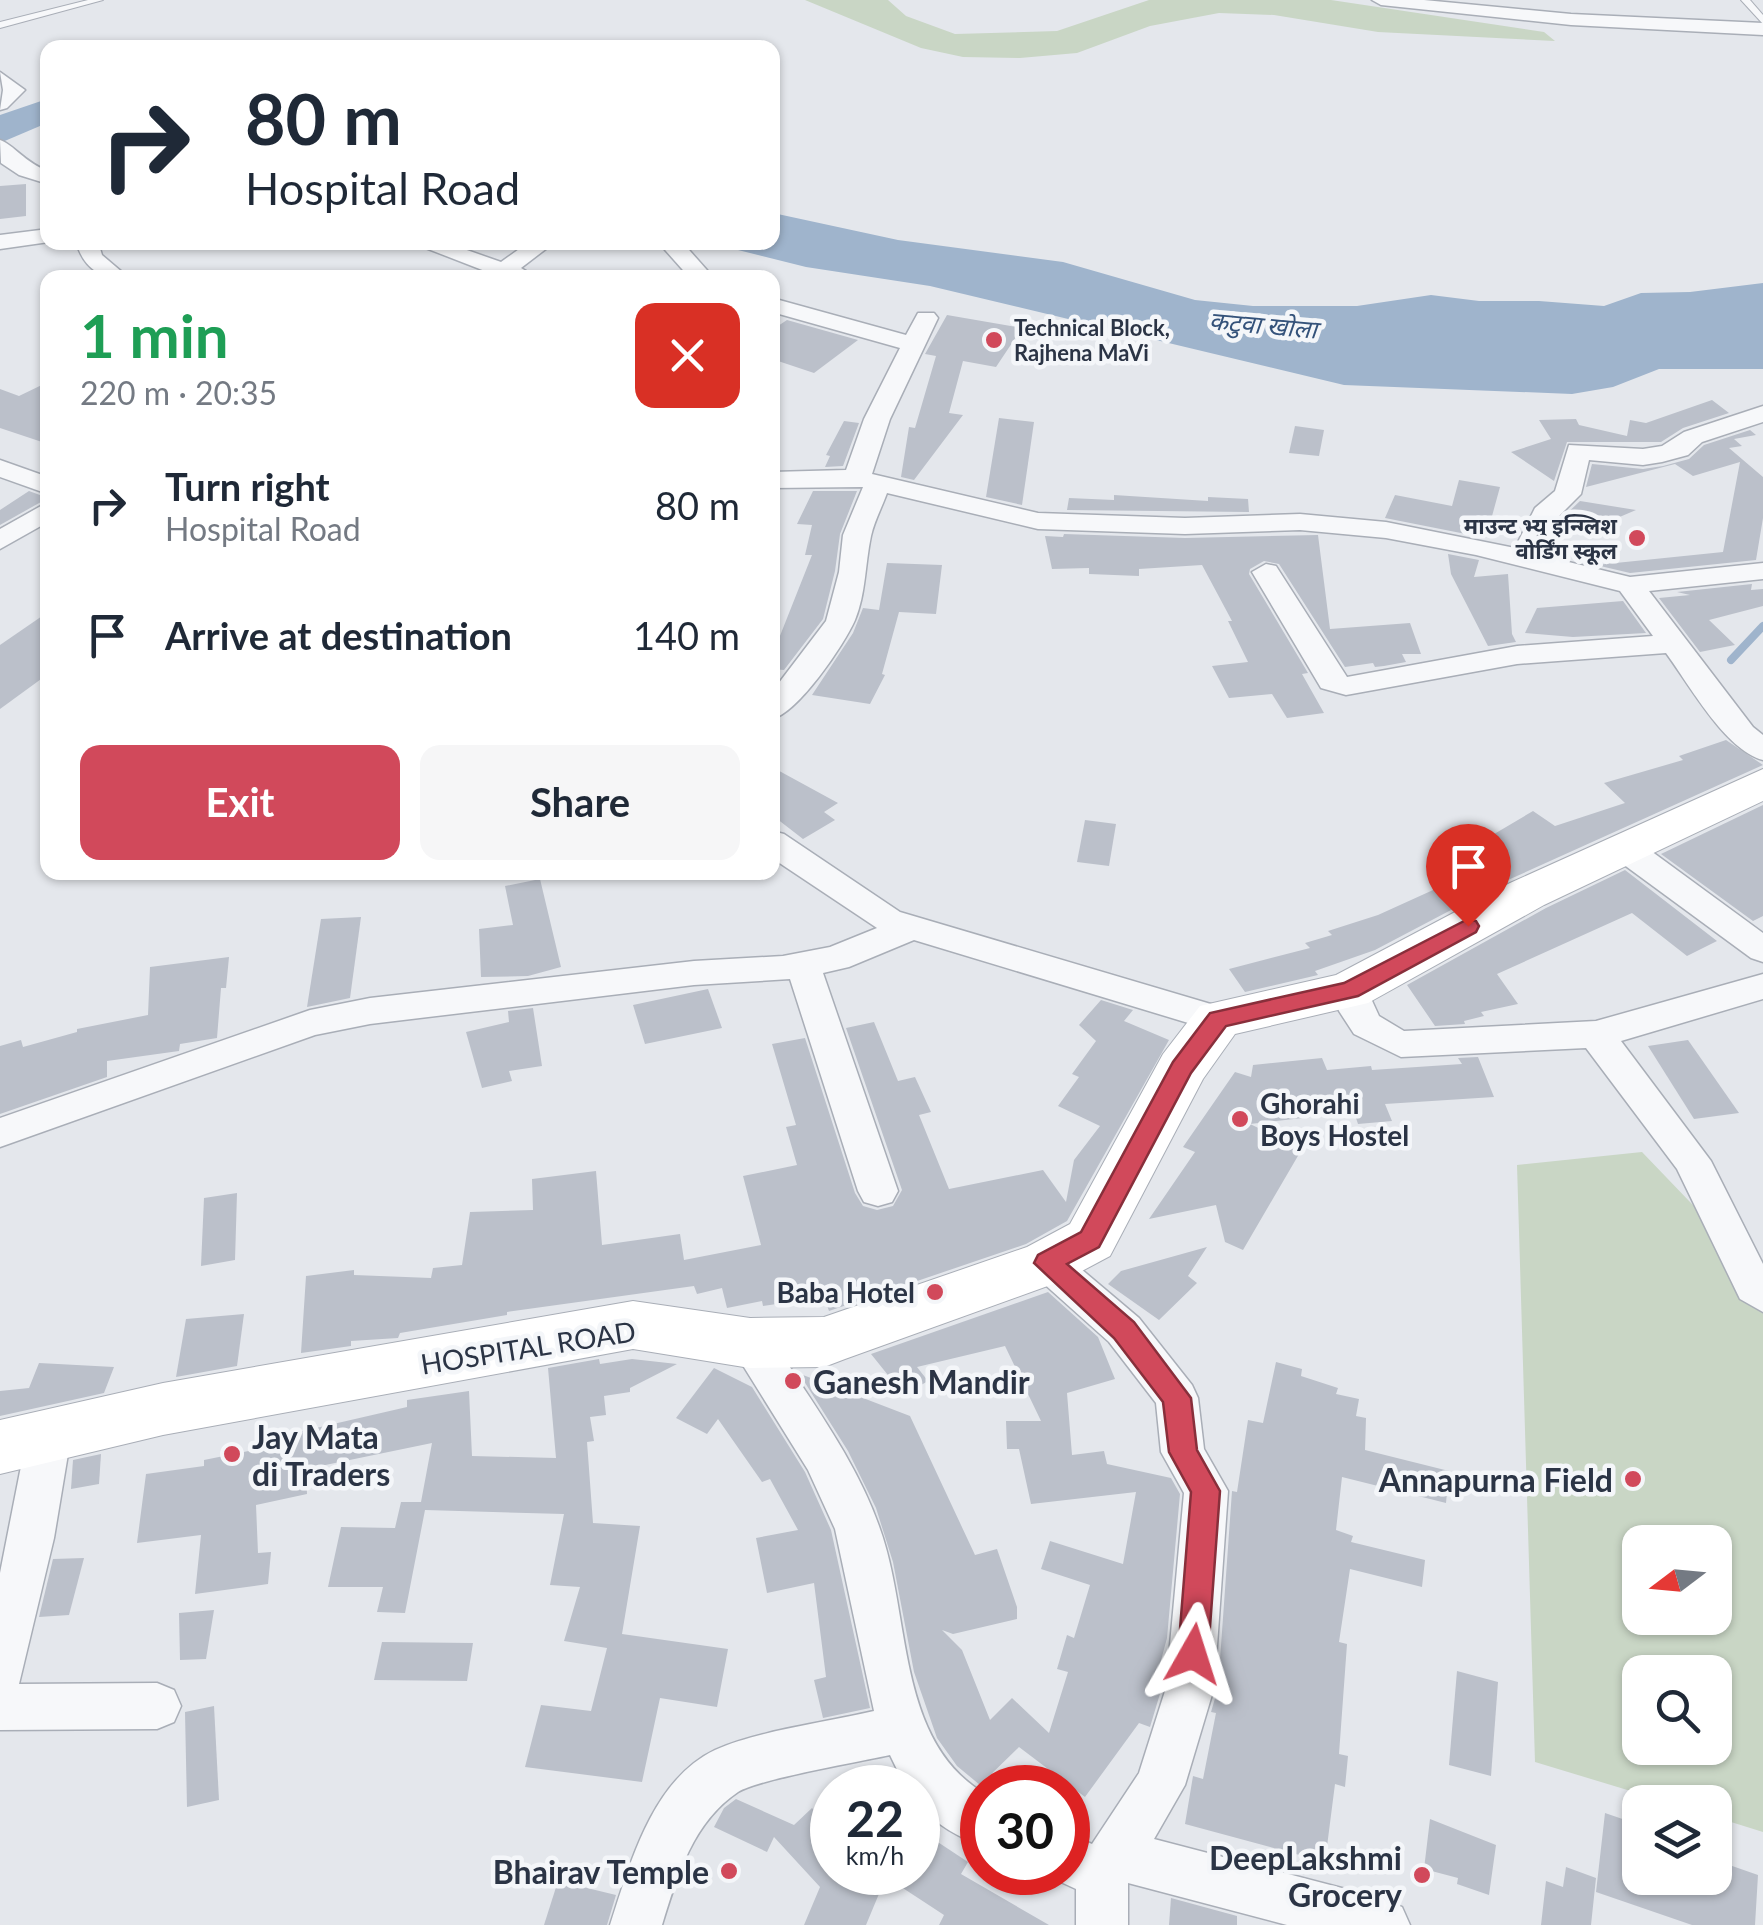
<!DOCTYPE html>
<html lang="en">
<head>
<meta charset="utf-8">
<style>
  body { margin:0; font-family:Lato,"Noto Sans Devanagari",sans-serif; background:#f6f6f7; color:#1f2937; height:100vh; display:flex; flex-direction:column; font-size:38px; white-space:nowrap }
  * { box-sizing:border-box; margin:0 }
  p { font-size:32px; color:#747a83 }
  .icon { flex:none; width:55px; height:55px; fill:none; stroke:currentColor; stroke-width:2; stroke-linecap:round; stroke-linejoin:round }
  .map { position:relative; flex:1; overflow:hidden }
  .drawer { position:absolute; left:40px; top:270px; width:740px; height:610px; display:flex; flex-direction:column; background:#fff; border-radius:20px; box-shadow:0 2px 8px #0004 }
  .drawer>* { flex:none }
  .guide { position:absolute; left:40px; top:40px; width:740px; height:210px; border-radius:20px; box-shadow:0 2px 8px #0004; background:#fff; color:#1f2937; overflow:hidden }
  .needle { width:65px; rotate:254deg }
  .buttons { position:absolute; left:1622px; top:1525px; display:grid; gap:20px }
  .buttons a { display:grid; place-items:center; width:110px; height:110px; border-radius:20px; background:#fff; box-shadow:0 2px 8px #0004; font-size:50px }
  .speed { position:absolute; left:810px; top:1765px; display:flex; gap:20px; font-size:50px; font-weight:700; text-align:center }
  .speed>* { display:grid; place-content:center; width:130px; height:130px; border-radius:50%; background:#fff; box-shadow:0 2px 8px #0004; line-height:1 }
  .speed small { font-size:25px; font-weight:400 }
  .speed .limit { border:15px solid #d22; background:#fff; color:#111 }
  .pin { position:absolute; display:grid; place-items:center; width:85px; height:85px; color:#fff; margin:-102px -42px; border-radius:50% 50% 50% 0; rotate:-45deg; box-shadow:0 0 10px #0007 }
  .pin .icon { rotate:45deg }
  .me { position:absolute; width:110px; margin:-55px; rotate:6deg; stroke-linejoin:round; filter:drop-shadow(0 0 8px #0008) }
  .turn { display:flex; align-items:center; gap:35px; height:210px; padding:0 40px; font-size:45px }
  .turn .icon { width:130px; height:130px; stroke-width:2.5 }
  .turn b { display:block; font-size:70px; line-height:85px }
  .round { display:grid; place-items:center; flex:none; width:105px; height:105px; border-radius:20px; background:#f6f6f7 }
  .headline { display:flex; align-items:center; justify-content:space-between; height:170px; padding:0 40px }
  h1 { font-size:60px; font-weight:700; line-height:75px; color:#1e9e55 }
  .primary-button { display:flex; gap:20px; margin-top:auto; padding:20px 40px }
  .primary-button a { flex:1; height:115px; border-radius:20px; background:#d1495b; color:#fff; font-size:40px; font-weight:700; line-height:115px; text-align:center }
  .primary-button a+a { background:#f6f6f7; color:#1f2937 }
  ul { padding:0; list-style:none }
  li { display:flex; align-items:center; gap:30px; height:130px; padding:0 40px }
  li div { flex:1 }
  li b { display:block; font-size:38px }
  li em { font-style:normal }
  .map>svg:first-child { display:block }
</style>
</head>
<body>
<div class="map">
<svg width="1763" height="1925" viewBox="0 0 1763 1925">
  <rect width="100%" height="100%" fill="#e4e7ec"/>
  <g fill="#c9d6c5" fill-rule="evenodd">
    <polygon points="805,0 888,0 906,16 955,34 1057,31 1149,0 1331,0 1544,32 1555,41 1378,32 1274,15 1219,13 1150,26 1077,53 1020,58 963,57 921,48"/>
    <path d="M1642 1152 1763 1278V1832L1715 1817V1802H1667L1535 1762 1517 1165ZM1640 1542H1715V1618H1640ZM1640 1672H1715V1748H1640Z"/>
  </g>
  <g fill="#9fb4cc">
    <polygon points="47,99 47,123 0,143 0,115"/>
    <polygon points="773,213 898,240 1063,262 1195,300 1253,306 1357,306 1431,295 1479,301 1539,301 1604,306 1641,293 1690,292 1763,283 1763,369 1659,369 1613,387 1572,394 1344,385 930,286 806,267 710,243 772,242"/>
  </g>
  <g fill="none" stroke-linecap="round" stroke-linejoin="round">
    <polyline stroke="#9fb4cc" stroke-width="8" points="1731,660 1763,626"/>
  </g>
  <g fill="#bbc0ca">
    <polygon points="26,184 26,216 0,219 0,186"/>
    <polygon points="947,315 1022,328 996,367 963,361 949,413 963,415 914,480 901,477 909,427 915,428 936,356 925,354"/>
    <polygon points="787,320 858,340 814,373 772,359 772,330"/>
    <polygon points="48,382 48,444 0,428 0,389 19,396"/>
    <polygon points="1712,400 1729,413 1683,428 1661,442 1567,442 1554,481 1511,452 1551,439 1539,420 1576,419 1579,425 1627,436 1630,420 1646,423"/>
    <polygon points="999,418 1034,422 1022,505 986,497"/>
    <polygon points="844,421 859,423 843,466 825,467 830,456 826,455"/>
    <polygon points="1295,426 1324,430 1319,456 1289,453"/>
    <polygon points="1750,430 1756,435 1734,439 1742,446 1729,448 1763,477 1763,518 1756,560 1630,573 1596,565 1723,552 1740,462 1693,476 1675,464 1586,487 1592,464 1643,469 1663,466 1689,459 1704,445"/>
    <polygon points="1459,480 1500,487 1486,538 1385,518 1395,495 1452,506"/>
    <polygon points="29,491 48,498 0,525 0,510"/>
    <polygon points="813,491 857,491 840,534 835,571 823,619 784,670 772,669 772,656 812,555 805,555 812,525 797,524"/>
    <polygon points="1114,495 1208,501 1208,497 1248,499 1249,512 1067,510 1069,498 1114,500"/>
    <polygon points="1580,501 1636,510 1582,533 1560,520"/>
    <polygon points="1064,534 1185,538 1318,535 1330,629 1410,623 1421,654 1402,654 1406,662 1384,666 1375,667 1373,663 1345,667 1279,564 1264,561 1250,569 1249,574 1308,673 1302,674 1324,713 1287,718 1272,694 1229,698 1212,666 1248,662 1228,621 1232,621 1202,565 1139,569 1139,576 1089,574 1089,568 1052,569 1045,536 1063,537"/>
    <polygon points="1448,554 1479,560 1474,577 1508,574 1512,634 1516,642 1488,646 1451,574"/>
    <polygon points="887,563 942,565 936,614 899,612 882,674 885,675 870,704 812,695 853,633 863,608 879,610"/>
    <polygon points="1752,584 1751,590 1763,589 1763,606 1709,620 1735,645 1700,652 1659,598 1690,595 1677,592"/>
    <polygon points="1623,601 1646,633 1573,637 1525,633 1537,608"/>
    <polygon points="48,612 48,674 0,709 0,645"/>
    <polygon points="1726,740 1763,765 1508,880 1375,950 1315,971 1318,975 1245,992 1229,969 1310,948 1305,943 1332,935 1328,931 1378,915 1508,856 1484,840 1533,811 1555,826 1625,803 1604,783 1683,760 1679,756"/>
    <polygon points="772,767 838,803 824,812 835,820 803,839 772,815"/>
    <polygon points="1763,805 1763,916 1753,921 1661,854"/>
    <polygon points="1085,820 1116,824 1109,866 1077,862"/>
    <polygon points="1625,870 1717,941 1687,956 1632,913 1497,974 1518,1004 1481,1012 1484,1016 1464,1021 1465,1024 1435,1026 1407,985 1546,908"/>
    <polygon points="540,879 561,967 528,976 481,977 479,929 513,925 505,886"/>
    <polygon points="361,917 350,998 307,1007 321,919"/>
    <polygon points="229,957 226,988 221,988 217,1038 180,1044 179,1051 107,1061 107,1077 0,1114 0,1046 21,1040 23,1047 77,1032 77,1029 148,1015 150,967"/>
    <polygon points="708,989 722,1028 645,1044 633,1005"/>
    <polygon points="1101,1000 1133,1010 1124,1021 1169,1040 1067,1221 1026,1244 829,1311 824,1297 763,1306 762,1301 727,1308 722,1288 697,1294 694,1286 507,1312 507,1315 400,1333 398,1338 351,1341 351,1346 301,1353 306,1276 354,1270 354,1275 431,1278 433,1268 462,1265 470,1212 533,1210 532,1179 596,1171 602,1245 680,1234 684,1260 761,1245 743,1176 797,1165 786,1127 796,1125 772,1044 805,1038 855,1193 863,1206 877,1210 893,1206 902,1190 846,1028 874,1022 898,1081 915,1077 931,1112 919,1115 949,1189 1043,1170 1066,1202 1074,1160 1100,1126 1058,1106 1079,1077 1072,1074 1096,1041 1079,1025"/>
    <polygon points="533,1008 542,1066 509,1071 512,1081 482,1088 466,1032 509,1022 508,1011"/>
    <polygon points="1688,1040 1739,1113 1694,1119 1648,1046"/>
    <polygon points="1478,1057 1494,1097 1385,1104 1392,1121 1358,1124 1354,1112 1250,1124 1302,1149 1243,1250 1225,1242 1216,1205 1149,1219 1195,1152 1183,1147 1235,1072 1251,1077 1253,1065 1322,1058 1327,1070 1371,1066 1372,1070 1462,1064 1458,1058"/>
    <polygon points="237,1193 235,1260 201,1266 204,1198"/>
    <polygon points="1207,1247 1188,1276 1197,1283 1159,1320 1108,1284 1121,1271"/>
    <polygon points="1048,1292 1098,1337 1115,1379 1067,1393 1072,1455 1104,1451 1107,1464 1171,1478 1180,1494 1167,1638 1160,1664 1164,1665 1162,1687 1150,1727 1139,1723 1085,1797 1019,1747 980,1785 957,1766 937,1738 914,1672 893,1562 876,1508 848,1451 802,1378 803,1375 910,1416 975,1555 997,1549 1017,1607 1017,1619 953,1634 942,1630 962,1650 990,1720 1012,1698 1049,1733 1068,1672 1057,1669 1067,1635 1074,1638 1090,1585 1041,1569 1050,1541 1123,1564 1136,1492 1031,1504 1019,1449 1007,1449 1006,1421 1041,1421 1005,1346 917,1367 928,1381 904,1395 871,1354"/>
    <polygon points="244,1314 237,1366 176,1377 186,1319"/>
    <polygon points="599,1359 600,1364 632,1359 677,1364 630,1388 630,1392 604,1396 606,1415 590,1417 594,1441 587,1442 593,1523 640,1526 622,1634 728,1649 717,1707 660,1698 642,1782 525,1767 541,1705 591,1711 607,1648 564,1641 580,1587 550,1585 564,1514 425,1510 405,1613 377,1612 383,1587 328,1587 341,1527 395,1528 401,1502 421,1502 432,1443 306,1469 307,1494 256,1505 258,1553 271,1552 268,1584 195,1594 201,1535 137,1543 146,1474 204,1466 204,1460 264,1448 264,1440 407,1407 407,1400 469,1391 472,1456 556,1458 548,1368"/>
    <polygon points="1276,1362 1302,1369 1301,1376 1338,1388 1336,1394 1359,1399 1356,1416 1366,1418 1365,1450 1449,1471 1446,1503 1342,1477 1336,1530 1353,1536 1351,1542 1425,1560 1422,1587 1350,1569 1339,1642 1347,1644 1339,1754 1348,1756 1345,1787 1335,1784 1325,1862 1185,1824 1193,1776 1203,1779 1216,1713 1211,1712 1218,1688 1232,1491 1237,1492 1248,1420 1263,1423"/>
    <polygon points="39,1363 114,1367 104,1393 0,1416 0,1391 29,1388"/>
    <polygon points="714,1368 752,1387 805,1472 831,1530 870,1708 823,1718 814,1680 826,1677 814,1583 767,1593 756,1538 798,1530 770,1479 762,1482 718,1419 707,1434 676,1418"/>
    <polygon points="101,1454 99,1484 71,1489 73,1460"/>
    <polygon points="84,1558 69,1615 39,1617 53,1559"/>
    <polygon points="214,1610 206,1659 180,1660 179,1613"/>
    <polygon points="382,1642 473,1643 467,1681 374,1680"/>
    <polygon points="1457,1671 1498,1682 1491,1776 1449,1765"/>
    <polygon points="214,1706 219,1800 187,1807 185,1712"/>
    <polygon points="736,1799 794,1825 812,1808 832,1830 832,1872 918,1872 918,1829 968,1862 961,1874 1049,1925 939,1925 944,1915 886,1877 866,1925 804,1925 820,1887 774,1837 767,1852 714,1827 724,1808"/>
    <polygon points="1605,1813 1640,1825 1640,1878 1715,1878 1715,1860 1758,1875 1755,1925 1692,1925 1596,1892"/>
    <polygon points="1430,1819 1496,1845 1489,1895 1457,1884 1458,1878 1424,1869"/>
    <polygon points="1566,1867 1596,1878 1591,1925 1541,1925 1546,1881 1563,1887"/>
    <polygon points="558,1881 616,1895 607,1925 544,1925"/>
    <polygon points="1171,1898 1237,1916 1237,1925 1169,1925"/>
  </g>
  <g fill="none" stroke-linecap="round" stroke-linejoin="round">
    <defs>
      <g id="lane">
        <polygon points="88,0 103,0 0,28 0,22"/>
        <polygon points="1741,0 1750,0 1763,15 1763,24"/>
      </g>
      <g id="street">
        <polygon points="1372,0 1424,0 1571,14 1763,23 1763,35 1571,25 1381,5"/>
        <polygon points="0,72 25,90 7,108 0,110 3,90"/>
        <path d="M0 140C13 144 25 163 48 171V184L19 175 1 163Z"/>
        <polygon points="48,229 49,242 0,249 0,235"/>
        <path d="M76 242H98L102 255 129 278C101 278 85 271 76 242Z"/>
        <polygon points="410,242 444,242 501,262 529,242 555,242 521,268 538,278 503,278"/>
        <polygon points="658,242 682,242 714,278 690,278"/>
        <path d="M772 298 906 335 918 313H934L938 318 890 419 872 474 1038 513 1185 518 1300 514 1386 522 1515 548 1535 508 1555 491 1569 445 1643 449 1662 446 1684 432 1763 406V422L1702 442 1688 455 1662 462 1643 465 1589 460 1581 494 1557 518 1540 555 1630 577 1763 563V579L1649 591 1753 727 1763 735V760C1725 750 1689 684 1666 653L1517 664 1346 695 1321 688 1252 572 1266 564 1276 566 1347 677 1517 646 1653 636 1620 591 1476 555 1386 538 1300 530 1185 534 1038 529 887 493C882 507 874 522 871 536 865 564 866 593 855 620 844 645 798 713 772 719V692L826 621 839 572 843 535 863 487 772 488V472L846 470 864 419 900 348 772 312Z"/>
        <polygon points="0,460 48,477 48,494 0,477"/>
        <polygon points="48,502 48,522 0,549 0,529"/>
        <polygon points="772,831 784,834 900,912 1231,1010 1236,1019 1231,1028 1218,1032 914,940 849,967 823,973 898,1191 892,1202 878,1206 864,1202 858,1191 790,979 694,985 370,1024 315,1035 0,1147 0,1118 310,1010 370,998 694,961 783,956 830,947 877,928 772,858"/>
        <polygon points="1624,837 1636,840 1763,933 1763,962 1751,958 1612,856 1608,848 1612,840"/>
        <polygon points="1763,974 1763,999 1621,1041 1711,1161 1763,1264 1763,1312 1740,1299 1677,1169 1586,1048 1401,1057 1354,1034 1339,1011 1332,990 1337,981 1350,978 1363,981 1379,1016 1404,1031 1596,1021"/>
        <polygon points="1047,1247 1061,1252 1139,1318 1192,1385 1198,1398 1204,1449 1228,1491 1214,1688 1185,1785 1154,1839 1384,1899 1402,1907 1410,1925 1287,1925 1128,1883 1128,1925 1076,1925 1076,1889 1050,1877 1048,1872 1068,1872 1068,1834 1092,1844 1139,1773 1166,1688 1184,1493 1161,1452 1156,1403 1109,1342 1033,1274 1027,1263 1033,1252"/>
        <path d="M750 1326C774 1334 785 1361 799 1381 830 1428 862 1476 880 1529 911 1615 896 1738 982 1792V1846C957 1836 918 1818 918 1788H906L890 1755C859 1762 759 1779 738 1792 693 1822 677 1876 662 1925H610C630 1864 652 1780 715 1750 757 1731 827 1722 874 1711L835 1529 808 1470 729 1343 735 1331Z"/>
        <polygon points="49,1417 64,1423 71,1436 54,1538 19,1684 157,1683 174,1690 181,1706 174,1722 157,1729 0,1730 0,1573 27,1436 34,1423"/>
      </g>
      <polygon id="secondary" points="1763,769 1763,801 1544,905 1368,1003 1235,1034 1203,1079 1110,1256 1067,1279 845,1359 824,1367 750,1368 633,1349 163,1435 0,1474 0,1420 163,1383 633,1301 750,1318 824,1317 1027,1247 1070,1224 1163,1054 1200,1006 1336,975 1510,883"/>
    </defs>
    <use href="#lane" stroke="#a9aeb7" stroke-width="2"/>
    <use href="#street" stroke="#a9aeb7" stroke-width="3"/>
    <use href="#secondary" stroke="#a9aeb7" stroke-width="2"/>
    <use href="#lane" fill="#f7f8fa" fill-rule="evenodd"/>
    <use href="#street" fill="#f7f8fa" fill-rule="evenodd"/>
    <use href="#secondary" fill="#fff" fill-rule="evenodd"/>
  </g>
  <polygon fill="#d1495b" stroke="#882f3b" stroke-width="2.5" points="1468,919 1476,921 1479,926 1476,932 1358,996 1226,1026 1191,1073 1099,1247 1067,1264 1134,1322 1191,1398 1197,1450 1220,1491 1208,1654 1204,1664 1193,1668 1182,1664 1178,1654 1191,1492 1169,1452 1163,1402 1114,1338 1034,1263 1038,1255 1081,1232 1173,1062 1210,1013 1344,983"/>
  <g fill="#d1495b" stroke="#f4f6f9" stroke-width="4">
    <circle cx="994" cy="340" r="10"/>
    <circle cx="1637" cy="538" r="10"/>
    <circle cx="1240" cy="1119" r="10"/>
    <circle cx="935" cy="1292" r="10"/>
    <circle cx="793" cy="1381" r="10"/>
    <circle cx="232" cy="1454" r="10"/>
    <circle cx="1633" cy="1479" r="10"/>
    <circle cx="729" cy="1871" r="10"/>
    <circle cx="1422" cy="1875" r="10"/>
  </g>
  <g text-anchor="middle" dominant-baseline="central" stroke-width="9" stroke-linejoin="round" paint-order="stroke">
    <g font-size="22" font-weight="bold" fill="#2b3445" stroke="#f4f6f9" text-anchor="start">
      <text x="1014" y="327">Technical Block,<tspan x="1014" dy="25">Rajhena MaVi</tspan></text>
      <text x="1617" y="525" text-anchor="end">माउन्ट भ्यु इन्ग्लिश<tspan x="1617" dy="25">वोर्डिंग स्कूल</tspan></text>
    </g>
    <g font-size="25" font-style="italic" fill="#34527a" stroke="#f4f6f9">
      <text transform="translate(1263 324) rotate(5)">कटुवा खोला</text>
    </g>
    <g font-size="28" font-weight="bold" fill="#2b3445" stroke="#f4f6f9" text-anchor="start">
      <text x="1260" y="1103">Ghorahi<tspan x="1260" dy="32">Boys Hostel</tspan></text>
      <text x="915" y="1292" text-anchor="end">Baba Hotel</text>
    </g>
    <g font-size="28" fill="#2b3445" stroke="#f4f6f9">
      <text transform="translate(528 1347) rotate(-9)">HOSPITAL ROAD</text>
    </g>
    <g font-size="32" font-weight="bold" fill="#2b3445" stroke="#f4f6f9" text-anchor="end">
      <text x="813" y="1381" text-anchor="start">Ganesh Mandir</text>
      <text x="252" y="1436" text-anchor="start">Jay Mata<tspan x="252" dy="37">di Traders</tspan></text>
      <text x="1613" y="1479">Annapurna Field</text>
      <text x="1402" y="1857">DeepLakshmi<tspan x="1402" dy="37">Grocery</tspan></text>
      <text x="709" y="1871">Bhairav Temple</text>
    </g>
  </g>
</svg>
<div class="buttons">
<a><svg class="needle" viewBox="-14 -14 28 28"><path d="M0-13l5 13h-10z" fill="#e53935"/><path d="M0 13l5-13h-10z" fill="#747a83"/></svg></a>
<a><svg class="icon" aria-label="search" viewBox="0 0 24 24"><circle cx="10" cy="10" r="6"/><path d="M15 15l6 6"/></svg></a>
<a><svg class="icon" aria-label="layers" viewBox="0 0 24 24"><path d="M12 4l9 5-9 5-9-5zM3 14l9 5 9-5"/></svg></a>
</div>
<div class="speed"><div>22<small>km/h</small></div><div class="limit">30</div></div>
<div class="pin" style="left:1468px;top:926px;background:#d93025"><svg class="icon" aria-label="arrive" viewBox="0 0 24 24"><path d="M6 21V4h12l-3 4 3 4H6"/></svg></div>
<svg class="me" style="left:1193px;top:1654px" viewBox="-20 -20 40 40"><path d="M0-17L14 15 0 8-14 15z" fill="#d1495b" stroke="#fff" stroke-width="4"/></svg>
<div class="guide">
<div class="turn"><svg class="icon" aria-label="right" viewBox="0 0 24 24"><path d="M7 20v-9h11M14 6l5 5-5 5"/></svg><div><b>80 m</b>Hospital Road</div></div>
</div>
<section class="drawer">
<div class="headline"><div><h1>1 min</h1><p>220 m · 20:35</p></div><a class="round" style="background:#d93025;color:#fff"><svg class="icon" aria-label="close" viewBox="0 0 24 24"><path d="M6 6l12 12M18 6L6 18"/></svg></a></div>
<ul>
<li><svg class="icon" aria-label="right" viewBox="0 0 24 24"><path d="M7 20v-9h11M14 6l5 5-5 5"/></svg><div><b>Turn right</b><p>Hospital Road</p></div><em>80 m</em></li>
<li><svg class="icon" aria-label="arrive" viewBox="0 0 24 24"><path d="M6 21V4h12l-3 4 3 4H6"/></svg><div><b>Arrive at destination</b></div><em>140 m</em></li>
</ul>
<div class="primary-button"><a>Exit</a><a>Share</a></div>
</section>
</div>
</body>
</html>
